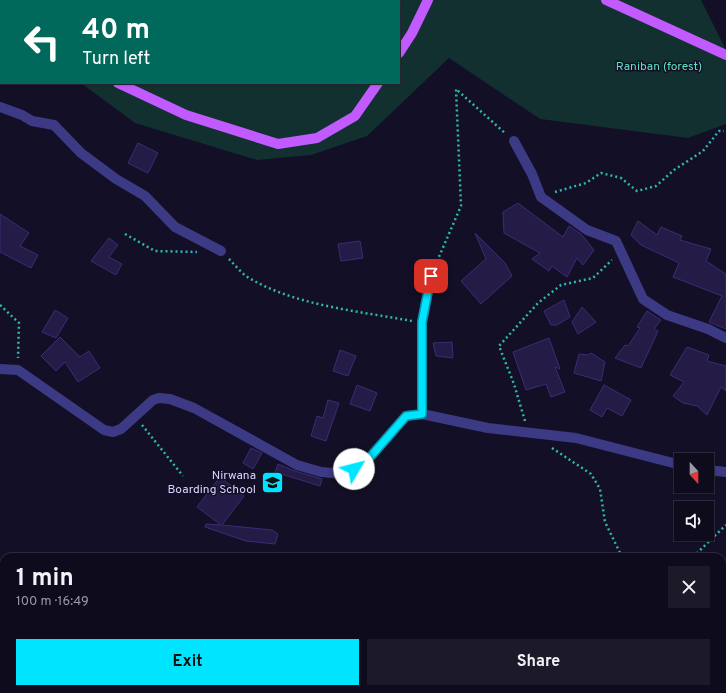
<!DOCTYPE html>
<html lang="en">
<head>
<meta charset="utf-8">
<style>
  body { margin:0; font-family:Overpass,sans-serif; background:#1c1929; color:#f1f3f6; height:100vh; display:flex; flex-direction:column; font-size:15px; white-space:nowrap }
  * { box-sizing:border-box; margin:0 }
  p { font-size:13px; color:#9b9ba3 }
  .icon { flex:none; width:22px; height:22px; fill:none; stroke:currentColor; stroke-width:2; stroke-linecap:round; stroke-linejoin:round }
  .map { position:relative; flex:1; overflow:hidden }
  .drawer { position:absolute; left:0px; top:553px; width:726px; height:140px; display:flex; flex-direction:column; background:#0e0b1c; border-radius:12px 12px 0 0; box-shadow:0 1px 3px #0004,0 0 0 1px #2e2b3b }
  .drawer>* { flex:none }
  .banner { position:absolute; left:0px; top:0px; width:400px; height:84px; box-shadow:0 1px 3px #0004,0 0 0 1px #2e2b3b; background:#00695c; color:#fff; overflow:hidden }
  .needle { width:26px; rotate:159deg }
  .controls { position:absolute; left:674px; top:453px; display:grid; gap:8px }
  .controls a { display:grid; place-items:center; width:40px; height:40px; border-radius:0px; background:#0e0b1c; box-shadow:0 1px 3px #0004,0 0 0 1px #2e2b3b; font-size:20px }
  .pin { position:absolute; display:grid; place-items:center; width:34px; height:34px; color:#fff; margin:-17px; border-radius:8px; box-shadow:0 2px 6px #0006 }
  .me { position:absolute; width:44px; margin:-22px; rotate:53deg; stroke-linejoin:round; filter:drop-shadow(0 0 3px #0008) }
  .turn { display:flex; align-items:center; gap:14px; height:84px; padding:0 16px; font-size:18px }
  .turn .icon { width:52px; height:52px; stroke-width:2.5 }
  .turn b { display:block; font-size:28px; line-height:34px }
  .round { display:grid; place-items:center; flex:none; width:42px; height:42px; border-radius:0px; background:#1c1929 }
  .summary { display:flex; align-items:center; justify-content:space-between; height:68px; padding:0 16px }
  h1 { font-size:24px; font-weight:700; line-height:30px }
  .primary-button { display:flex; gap:8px; margin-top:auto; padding:8px 16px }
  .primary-button a { flex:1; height:46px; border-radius:0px; background:#00e5ff; color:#111; font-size:16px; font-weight:700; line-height:46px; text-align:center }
  .primary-button a+a { background:#1c1929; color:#f1f3f6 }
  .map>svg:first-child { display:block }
</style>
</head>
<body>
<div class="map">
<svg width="726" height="693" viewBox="0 0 726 693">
  <rect width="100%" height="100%" fill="#130f26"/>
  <polygon fill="#12302f" points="0,0 701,0 726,50 726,124 688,138 540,119 449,58 367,136 311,155 257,160 135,123 81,83 399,83 399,1 1,1 1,24"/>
  <g fill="#241b47" stroke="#3b2d73">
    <polygon points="138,143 158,153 148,173 128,163"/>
    <polygon points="518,203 563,237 569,226 581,234 594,250 583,265 577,258 567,277 552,266 549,271 532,259 540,253 504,233 503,212"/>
    <polygon points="0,214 29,233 20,246 38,255 31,268 0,252"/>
    <polygon points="638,221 657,235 661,227 682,236 680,240 711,249 706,261 726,274 726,329 709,322 722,296 673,277 679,263 641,245 631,235"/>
    <polygon points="475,233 505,263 512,276 481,304 461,281 486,259"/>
    <polygon points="109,238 118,245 109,257 122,264 116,275 91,261"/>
    <polygon points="360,241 363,258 341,261 338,244"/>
    <polygon points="564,300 570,317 557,325 551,325 544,311"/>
    <polygon points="582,307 596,322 578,334 572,322"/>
    <polygon points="55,310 68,318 56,338 42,332"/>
    <polygon points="647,311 661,320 654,329 658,331 641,368 615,358 625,345 628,346 640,328 637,327"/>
    <polygon points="60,337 80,357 89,351 100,368 78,382 65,362 56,371 41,356"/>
    <polygon points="549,338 560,369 555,367 565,392 551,397 546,384 526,390 513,352"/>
    <polygon points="452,342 453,358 436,356 433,343"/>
    <polygon points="687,347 709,355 707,361 726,366 726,391 721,387 707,415 697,406 683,403 673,396 684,382 670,375"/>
    <polygon points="340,350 356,356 348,376 333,371"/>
    <polygon points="591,353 605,362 601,381 574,373 579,354 588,355"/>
    <polygon points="357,385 377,393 370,411 350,404"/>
    <polygon points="604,385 631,400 622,416 607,408 602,417 590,410"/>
    <polygon points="328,400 339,403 326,441 311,436 317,416 323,418"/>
    <polygon points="251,448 262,453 253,469 243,463"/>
    <polygon points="278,464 295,471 322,479 320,486 275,472"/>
    <polygon points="220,477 244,496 222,525 272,530 278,534 275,544 246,541 205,527 206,524 221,525 197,507"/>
  </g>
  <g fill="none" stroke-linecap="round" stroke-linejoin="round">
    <g stroke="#2fb8b0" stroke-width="2.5" stroke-dasharray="2 3" stroke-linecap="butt">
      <polyline points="555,192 586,183 601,173 621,178 637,191 656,186 674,170 703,151 719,131 724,131"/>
      <polyline points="125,234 155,251 197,252"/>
      <path d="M229 259C235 265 241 273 249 278 297 306 358 311 412 321"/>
      <polyline points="435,266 461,206 456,89 506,134"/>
      <polyline points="0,305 19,323 18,358"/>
      <polyline points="525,421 514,384 499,346 538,303 561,285 593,278 612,260"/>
      <polyline points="142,425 183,476"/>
      <polyline points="552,448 591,474 600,489 605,522 622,557"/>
      <polyline points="693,557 726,525"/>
      <polyline points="722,598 726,598"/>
      <polyline points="573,693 577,689"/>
    </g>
    <g stroke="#3d3a85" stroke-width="10">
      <polyline points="0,107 22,115 32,121 54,125 81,153 116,179 145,196 175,227 221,251"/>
      <polyline points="514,141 532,174 541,197 587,230 616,241 643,299 667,315 708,329 726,338"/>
      <polyline points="0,369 18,370 104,430 113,432 121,429 153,400 159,398 170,399 194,408 297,465 321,472 345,474 364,464 406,416 422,414 488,428 576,438 681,465"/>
      <polyline points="422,414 422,323 431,276"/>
      <polyline points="707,470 726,472"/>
      <polyline points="0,571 4,574"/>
      <polyline points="129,689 136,693"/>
    </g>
    <g stroke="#c25bff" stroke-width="10">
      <polyline points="606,0 726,55"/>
      <polyline points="0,8 1,8"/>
      <polyline points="399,53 412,33 428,0"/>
      <polyline points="118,83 186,115 278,144 317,138 355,116 378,83"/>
    </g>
  </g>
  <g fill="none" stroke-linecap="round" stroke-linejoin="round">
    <defs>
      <polyline id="route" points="354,469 364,464 406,416 422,414 422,322 431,276"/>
    </defs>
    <use href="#route" stroke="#0095a6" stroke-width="10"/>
    <use href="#route" stroke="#00e5ff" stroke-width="7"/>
  </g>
  <defs>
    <symbol id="school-square" viewBox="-11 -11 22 22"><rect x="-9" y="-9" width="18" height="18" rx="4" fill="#00e5ff" stroke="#130f26"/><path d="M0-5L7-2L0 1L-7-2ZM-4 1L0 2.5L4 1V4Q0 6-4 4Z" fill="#111"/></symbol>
  </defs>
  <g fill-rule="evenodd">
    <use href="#school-square" x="260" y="470" width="25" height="25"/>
  </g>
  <g text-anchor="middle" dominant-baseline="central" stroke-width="3" stroke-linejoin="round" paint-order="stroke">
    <g font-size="12" fill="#5fe0c0" stroke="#130f26">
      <text x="659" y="67">Raniban (forest)</text>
    </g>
    <g font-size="12" fill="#d9d4ff" stroke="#130f26" text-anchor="end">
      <text x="256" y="476">Nirwana<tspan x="256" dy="14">Boarding School</tspan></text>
    </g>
  </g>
</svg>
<div class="controls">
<a><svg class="needle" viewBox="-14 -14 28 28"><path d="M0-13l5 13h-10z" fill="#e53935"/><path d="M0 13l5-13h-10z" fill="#9b9ba3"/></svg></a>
<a><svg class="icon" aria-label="sound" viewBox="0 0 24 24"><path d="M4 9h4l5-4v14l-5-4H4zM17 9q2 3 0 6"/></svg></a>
</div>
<div class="pin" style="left:431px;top:276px;background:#d93025"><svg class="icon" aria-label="arrive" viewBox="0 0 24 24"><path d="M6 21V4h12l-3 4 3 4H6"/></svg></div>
<svg class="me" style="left:354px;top:469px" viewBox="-20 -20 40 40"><circle r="19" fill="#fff"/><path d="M0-13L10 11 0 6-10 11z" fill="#00e5ff"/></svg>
<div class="banner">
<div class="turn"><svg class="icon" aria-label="left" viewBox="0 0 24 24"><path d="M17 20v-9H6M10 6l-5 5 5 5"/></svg><div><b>40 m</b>Turn left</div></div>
</div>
<section class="drawer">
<div class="summary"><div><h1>1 min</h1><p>100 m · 16:49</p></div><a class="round"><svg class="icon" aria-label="close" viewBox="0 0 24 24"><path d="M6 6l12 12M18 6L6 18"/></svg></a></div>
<div class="primary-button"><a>Exit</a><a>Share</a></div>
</section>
</div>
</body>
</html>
